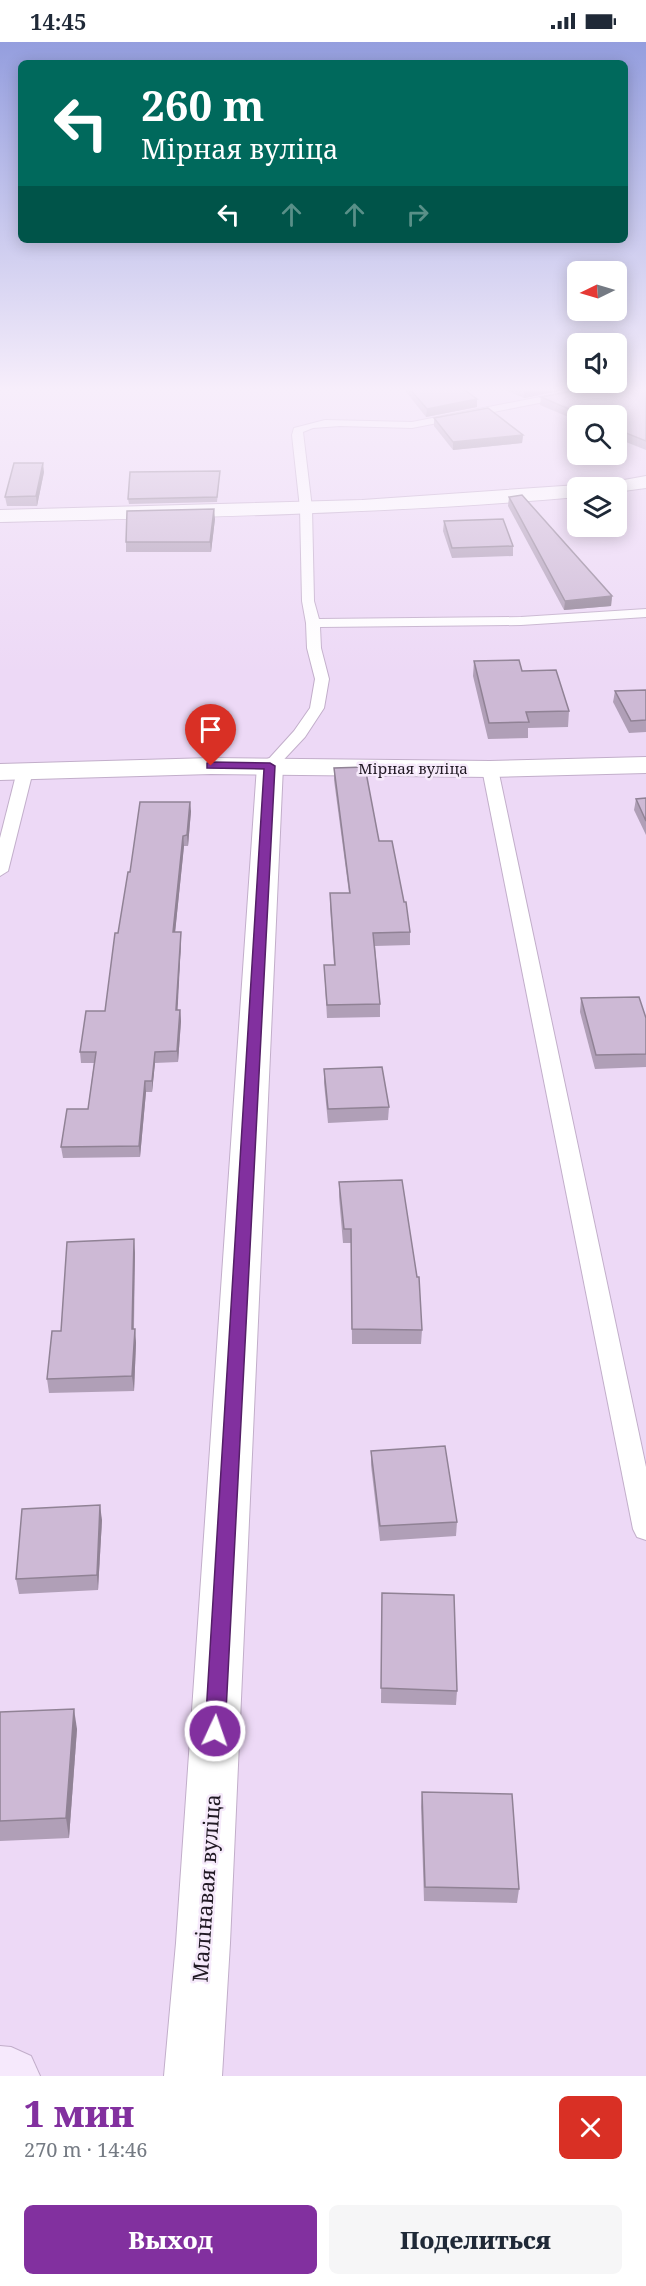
<!DOCTYPE html>
<html lang="ru">
<head>
<meta charset="utf-8">
<style>
  body { margin:0; font-family:"Noto Serif",serif; background:#f6f6f7; color:#1f2937; height:100vh; display:flex; flex-direction:column; font-size:22px; white-space:nowrap }
  * { box-sizing:border-box; margin:0 }
  p { font-size:20px; color:#747a83 }
  .icon { flex:none; width:33px; height:33px; fill:none; stroke:currentColor; stroke-width:2; stroke-linecap:round; stroke-linejoin:round }
  .map { position:relative; height:2034px; overflow:hidden }
  .details { display:flex; flex-direction:column; background:#fff; flex:1 }
  .details>* { flex:none }
  .banner { position:absolute; left:18px; top:18px; width:610px; height:183px; border-radius:9px; box-shadow:0 3px 15px #0003; background:#00695c; color:#fff; overflow:hidden }
  .needle { width:39px; rotate:265deg }
  .buttons { position:absolute; left:567px; top:219px; display:grid; gap:12px }
  .buttons a { display:grid; place-items:center; width:60px; height:60px; border-radius:9px; background:#fff; box-shadow:0 3px 15px #0003; font-size:30px }
  .pin { position:absolute; display:grid; place-items:center; width:51px; height:51px; color:#fff; margin:-62px -26px; border-radius:50% 50% 50% 0; rotate:-45deg; box-shadow:0 0 6px #0007 }
  .pin .icon { rotate:45deg }
  .me { position:absolute; width:66px; margin:-33px; rotate:3deg; stroke-linejoin:round; filter:drop-shadow(0 0 4px #0008) }
  .turn { display:flex; align-items:center; gap:21px; height:126px; padding:0 24px; font-size:27px }
  .turn .icon { width:78px; height:78px; stroke-width:2.5 }
  .turn b { display:block; font-size:42px; line-height:51px }
  .lanes { display:flex; align-items:center; height:57px; padding:0 24px; background:#0003; justify-content:center; gap:30px; direction:ltr }
  .lanes .off { opacity:.35 }
  .round { display:grid; place-items:center; flex:none; width:63px; height:63px; border-radius:9px; background:#f6f6f7 }
  .headline { display:flex; align-items:center; justify-content:space-between; height:102px; padding:0 24px }
  h1 { font-size:36px; font-weight:800; line-height:45px; color:#82309f }
  .cta { display:flex; gap:12px; margin-top:auto; padding:12px 24px }
  .cta a { flex:1; height:69px; border-radius:9px; background:#82309f; color:#fff; font-size:24px; font-weight:800; line-height:69px; text-align:center }
  .cta a+a { background:#f6f6f7; color:#1f2937 }
  .status { display:flex; justify-content:space-between; align-items:center; height:42px; padding:0 30px; background:#fff; direction:ltr }
  .status svg { height:16px; fill:currentColor }
  .map>svg:first-child { display:block }
</style>
</head>
<body>
<div class="status"><b>14:45</b><svg viewBox="0 0 49 12"><path d="M0 12V9h3v3zM5 12V6h3v6zM10 12V3h3v9zM15 12V0h3v12zM26 1h20v11H26zM47 4h2v5h-2z"/></svg></div>
<div class="map">
<svg width="646" height="2034" viewBox="0 0 646 2034">
  <rect width="100%" height="100%" fill="#edd9f6"/>
  <g fill="none" stroke-linecap="round" stroke-linejoin="round">
    <defs>
      <g id="service">
        <polygon points="586,346 605,346 600,349 412,386 340,384 313,386 303,390 312,466 314,559 319,577 521,575 646,567 646,575 521,583 320,585 321,606 329,637 324,666 305,695 275,727 265,727 262,724 265,721 294,689 310,666 315,637 307,606 306,581 302,559 300,466 292,393 294,386 325,378 412,380"/>
        <polygon points="490,722 498,727 646,1425 646,1498 637,1495 633,1487 482,727"/>
        <polygon points="25,724 33,729 8,829 0,834 0,796 17,729"/>
      </g>
      <g id="minor">
        <polygon points="646,434 646,446 616,450 616,446 600,446 602,442"/>
        <path d="M578 443 585 446H578V455C385 472 193 475 0 480V468L362 458Z"/>
        <polygon points="270,716 279,719 283,724 230,1901 222,2034 164,2034 176,1901 257,724 261,719"/>
      </g>
      <polygon id="tertiary" points="646,715 646,731 490,735 211,732 0,738 0,722 211,716 490,719"/>
      <polygon id="secondary" points="0,2004 11,2005 31,2014 40,2034 0,2034"/>
    </defs>
    <use href="#service" stroke="#c2aeca" stroke-width="2"/>
    <use href="#minor" stroke="#c2aeca" stroke-width="2"/>
    <use href="#tertiary" stroke="#c2aeca" stroke-width="2"/>
    <use href="#secondary" stroke="#c2aeca" stroke-width="2"/>
    <use href="#service" fill="#fff" fill-rule="evenodd"/>
    <use href="#minor" fill="#fff" fill-rule="evenodd"/>
    <use href="#tertiary" fill="#fff" fill-rule="evenodd"/>
    <use href="#secondary" fill="#f6e9fc" fill-rule="evenodd"/>
  </g>
  <g fill="#b09fb7">
    <polygon points="403,346 462,346 477,357 477,365 426,375"/>
    <polygon points="500,346 575,346 524,356"/>
    <polygon points="646,346 646,408 616,396 616,374 578,374 578,379 540,363 541,355"/>
    <polygon points="434,376 523,393 522,401 453,408 434,384"/>
    <polygon points="220,429 217,460 129,462 128,457"/>
    <polygon points="44,430 37,464 7,464 5,455"/>
    <polygon points="509,455 612,554 611,564 564,568 508,464"/>
    <polygon points="215,477 211,510 126,510 126,500"/>
    <polygon points="444,479 513,504 513,514 452,516 443,489"/>
    <polygon points="474,619 522,629 569,669 568,685 528,686 528,696 488,697 473,634"/>
    <polygon points="646,648 646,690 629,691 613,660 615,649"/>
    <polygon points="334,726 379,799 410,890 410,903 375,904 380,962 380,975 327,976 324,923 334,923 330,864 330,851 349,851 334,738"/>
    <polygon points="646,756 646,793 634,768 636,757"/>
    <polygon points="191,769 188,804 184,804 175,890 181,890 181,901 177,968 180,968 181,979 178,1020 155,1021 152,1050 146,1050 140,1115 63,1116 61,1105 88,1067 94,1021 81,1021 80,1010 105,969 118,891 130,830"/>
    <polygon points="581,956 646,976 646,1025 595,1027 580,970"/>
    <polygon points="324,1027 389,1065 388,1078 328,1081 324,1041"/>
    <polygon points="339,1140 422,1288 421,1302 352,1302 351,1201 343,1201 339,1155"/>
    <polygon points="135,1211 134,1287 136,1301 134,1349 49,1351 47,1337 61,1289"/>
    <polygon points="371,1409 457,1480 456,1494 380,1499 371,1423"/>
    <polygon points="102,1478 98,1548 19,1552 16,1537"/>
    <polygon points="382,1551 457,1649 456,1663 381,1661"/>
    <polygon points="0,1670 77,1687 69,1796 0,1799"/>
    <polygon points="422,1750 519,1847 517,1861 424,1859 421,1765"/>
  </g>
  <g fill="#908295">
    <polygon points="535,346 575,346 524,356 524,348"/>
    <polygon points="477,357 477,365 426,375 427,367"/>
    <polygon points="523,393 522,401 453,408 453,400"/>
    <polygon points="43,421 44,430 37,464 36,454"/>
    <polygon points="214,467 215,477 211,510 210,500"/>
    <polygon points="612,554 611,564 564,568 565,559"/>
    <polygon points="190,760 191,769 188,804 187,793"/>
    <polygon points="183,794 184,804 174,901 173,890"/>
    <polygon points="181,890 181,901 177,979 176,968"/>
    <polygon points="180,968 181,979 178,1020 177,1009"/>
    <polygon points="155,1010 155,1021 152,1050 152,1039"/>
    <polygon points="145,1039 146,1050 140,1115 139,1104"/>
    <polygon points="134,1197 135,1211 133,1301 132,1287"/>
    <polygon points="135,1287 136,1301 134,1349 132,1334"/>
    <polygon points="100,1463 102,1478 98,1548 97,1533"/>
    <polygon points="74,1667 77,1687 69,1796 66,1776"/>
  </g>
  <g fill="#cdb9d5" stroke="#908295" stroke-width="1.5">
    <polygon points="409,346 462,346 477,357 427,367"/>
    <polygon points="519,346 535,346 524,348"/>
    <polygon points="588,346 646,346 646,399 616,387 616,374 585,374 541,355"/>
    <polygon points="488,366 523,393 453,400 434,376"/>
    <polygon points="14,421 43,421 36,454 5,455"/>
    <polygon points="220,429 217,455 128,457 130,430"/>
    <polygon points="522,453 612,554 565,559 509,455"/>
    <polygon points="214,467 210,500 126,500 127,469"/>
    <polygon points="503,477 513,504 452,506 444,479"/>
    <polygon points="519,618 522,629 556,628 569,669 526,670 529,680 489,681 474,619"/>
    <polygon points="646,648 646,678 631,679 615,649"/>
    <polygon points="365,725 379,799 392,799 404,860 406,860 410,890 373,891 380,962 327,963 324,923 335,923 330,851 350,851 334,726"/>
    <polygon points="646,756 646,779 636,757"/>
    <polygon points="140,760 190,760 187,793 183,794 173,890 181,890 176,968 180,968 177,1009 155,1010 152,1039 145,1039 139,1104 61,1105 67,1067 88,1067 96,1010 80,1010 86,969 105,969 115,891 118,891 128,830 130,830"/>
    <polygon points="639,955 646,976 646,1012 596,1013 581,956"/>
    <polygon points="382,1025 389,1065 328,1067 324,1027"/>
    <polygon points="402,1138 417,1235 419,1235 422,1288 352,1287 351,1187 344,1187 339,1140"/>
    <polygon points="134,1197 132,1287 135,1287 132,1334 47,1337 52,1289 61,1289 67,1200"/>
    <polygon points="445,1404 457,1480 380,1484 371,1409"/>
    <polygon points="100,1463 97,1533 16,1537 22,1467"/>
    <polygon points="382,1551 454,1553 457,1649 381,1646"/>
    <polygon points="74,1667 66,1776 0,1779 0,1670"/>
    <polygon points="422,1750 512,1752 519,1847 425,1845"/>
  </g>
  <linearGradient id="sky" x2="0" y2="1"><stop stop-color="#949ede"/><stop offset="0.55" stop-color="#f7eefb"/><stop offset="1" stop-color="#f7eefb" stop-opacity="0"/></linearGradient>
  <rect width="646" height="631" fill="url(#sky)"/>
  <polygon fill="#82309f" stroke="#541f67" stroke-width="1.5" points="211,720 270,721 275,724 225,1689 222,1695 215,1698 208,1695 205,1689 264,727 207,726 207,721"/>
  <g text-anchor="middle" dominant-baseline="central" stroke-width="5" stroke-linejoin="round" paint-order="stroke">
    <g font-size="15" fill="#211a24" stroke="#f6eafb">
      <text x="413" y="726">Мірная вуліца</text>
    </g>
    <g font-size="21" fill="#211a24" stroke="#f6eafb">
      <text transform="translate(206 1846) rotate(-86)">Малінавая вуліца</text>
    </g>
  </g>
</svg>
<div class="buttons">
<a><svg class="needle" viewBox="-14 -14 28 28"><path d="M0-13l5 13h-10z" fill="#e53935"/><path d="M0 13l5-13h-10z" fill="#747a83"/></svg></a>
<a><svg class="icon" aria-label="sound" viewBox="0 0 24 24"><path d="M4 9h4l5-4v14l-5-4H4zM17 9q2 3 0 6"/></svg></a>
<a><svg class="icon" aria-label="search" viewBox="0 0 24 24"><circle cx="10" cy="10" r="6"/><path d="M15 15l6 6"/></svg></a>
<a><svg class="icon" aria-label="layers" viewBox="0 0 24 24"><path d="M12 4l9 5-9 5-9-5zM3 14l9 5 9-5"/></svg></a>
</div>
<div class="pin" style="left:211px;top:724px;background:#d93025"><svg class="icon" aria-label="arrive" viewBox="0 0 24 24"><path d="M6 21V4h12l-3 4 3 4H6"/></svg></div>
<svg class="me" style="left:215px;top:1689px" viewBox="-20 -20 40 40"><circle r="17" fill="#82309f" stroke="#fff" stroke-width="3"/><path d="M0-11L8 9 0 5-8 9z" fill="#fff"/></svg>
<div class="banner">
<div class="turn"><svg class="icon" aria-label="left" viewBox="0 0 24 24"><path d="M17 20v-9H6M10 6l-5 5 5 5"/></svg><div><b>260 m</b>Мірная вуліца</div></div>
<div class="lanes"><svg class="icon" aria-label="left" viewBox="0 0 24 24"><path d="M17 20v-9H6M10 6l-5 5 5 5"/></svg><svg class="icon off" aria-label="ahead" viewBox="0 0 24 24"><path d="M12 20V5M6 11l6-6 6 6"/></svg><svg class="icon off" aria-label="ahead" viewBox="0 0 24 24"><path d="M12 20V5M6 11l6-6 6 6"/></svg><svg class="icon off" aria-label="right" viewBox="0 0 24 24"><path d="M7 20v-9h11M14 6l5 5-5 5"/></svg></div>
</div>
</div>
<section class="details">
<div class="headline"><div><h1>1 мин</h1><p>270 m · 14:46</p></div><a class="round" style="background:#d93025;color:#fff"><svg class="icon" aria-label="close" viewBox="0 0 24 24"><path d="M6 6l12 12M18 6L6 18"/></svg></a></div>
<div class="cta"><a>Выход</a><a>Поделиться</a></div>
</section>
</body>
</html>
